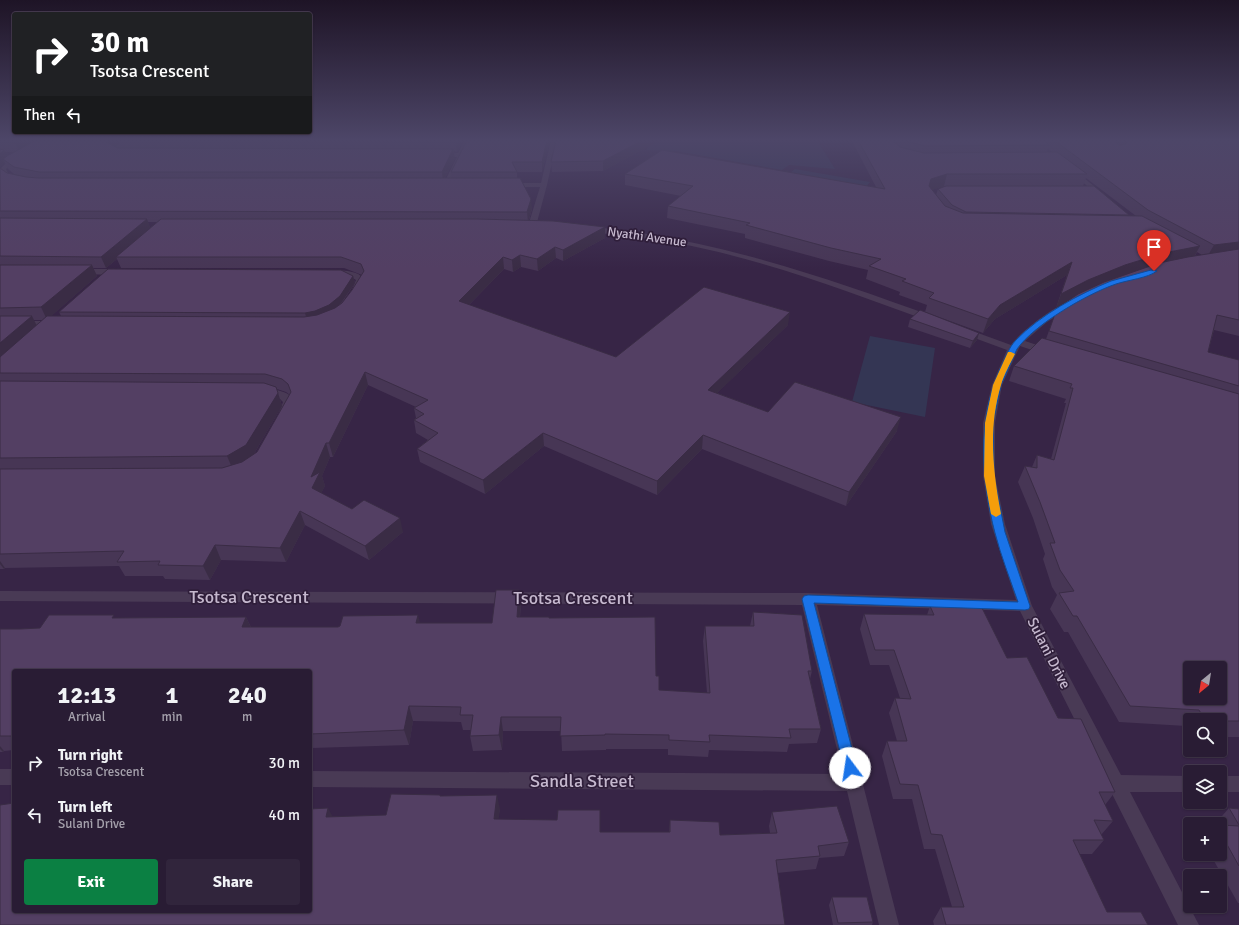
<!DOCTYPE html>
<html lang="en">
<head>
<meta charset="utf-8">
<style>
  body { margin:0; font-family:Signika,sans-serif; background:#31253c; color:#f1f3f6; height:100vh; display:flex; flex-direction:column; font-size:15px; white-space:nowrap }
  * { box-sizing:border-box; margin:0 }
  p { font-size:13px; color:#a5a1ac }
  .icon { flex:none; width:22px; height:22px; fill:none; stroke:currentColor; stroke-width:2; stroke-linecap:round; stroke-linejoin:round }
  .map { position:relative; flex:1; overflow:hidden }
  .side { position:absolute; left:12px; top:669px; width:300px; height:244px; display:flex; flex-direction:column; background:#291c34; border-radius:4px; box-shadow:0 1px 3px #0004,0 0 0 1px #453a4f }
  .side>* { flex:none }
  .top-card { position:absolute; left:12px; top:12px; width:300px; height:122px; border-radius:4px; box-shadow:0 1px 3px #0004,0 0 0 1px #453a4f; background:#202124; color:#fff; overflow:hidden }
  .needle { width:26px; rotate:210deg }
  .fabs { position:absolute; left:1183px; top:661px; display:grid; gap:8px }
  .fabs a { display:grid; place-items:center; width:44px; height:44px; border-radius:4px; background:#291c34; box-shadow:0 1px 3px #0004,0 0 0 1px #453a4f; font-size:20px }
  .pin { position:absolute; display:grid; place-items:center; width:34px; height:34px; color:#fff; margin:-41px -17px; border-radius:50% 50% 50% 0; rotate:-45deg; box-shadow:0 0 4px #0007 }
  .pin .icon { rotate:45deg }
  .me { position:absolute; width:44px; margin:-22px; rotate:346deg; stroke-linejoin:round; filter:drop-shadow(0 0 3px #0008) }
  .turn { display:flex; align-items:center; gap:14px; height:84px; padding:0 12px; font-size:18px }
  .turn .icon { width:52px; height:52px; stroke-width:2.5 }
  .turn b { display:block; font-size:28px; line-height:34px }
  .then { display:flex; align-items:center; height:38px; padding:0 12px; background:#0003; gap:8px; font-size:15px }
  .eta { display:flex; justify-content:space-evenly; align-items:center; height:68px; text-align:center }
  .eta b { font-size:24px; font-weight:700; line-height:28px }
  .button { display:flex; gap:8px; margin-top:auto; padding:8px 12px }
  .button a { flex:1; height:46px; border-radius:4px; background:#0b8043; color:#fff; font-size:16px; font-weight:700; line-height:46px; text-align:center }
  .button a+a { background:#31253c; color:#f1f3f6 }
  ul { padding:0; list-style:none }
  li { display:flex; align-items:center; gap:12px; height:52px; padding:0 12px }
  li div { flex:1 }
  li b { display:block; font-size:15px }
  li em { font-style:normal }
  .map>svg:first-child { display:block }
</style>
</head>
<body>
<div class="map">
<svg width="1239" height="925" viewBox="0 0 1239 925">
  <rect width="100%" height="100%" fill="#372546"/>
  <g fill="#343654">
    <polygon points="655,140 817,140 835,169 789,165 782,170 676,151 646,150"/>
    <polygon points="795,169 870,182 860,194 782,179"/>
    <polygon points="870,336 935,348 925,417 852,402"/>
  </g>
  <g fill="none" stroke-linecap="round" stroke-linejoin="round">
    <g fill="#493a55" fill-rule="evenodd">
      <polygon points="126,140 133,140 117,151 127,153 127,155 114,154 111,151 114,147"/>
      <polygon points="465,140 471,140 449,185 444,186 443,185 457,157 437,157 434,155 437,153 458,153"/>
      <polygon points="551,140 557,140 547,185 536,226 532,228 528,226 540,187 507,187 504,185 507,183 541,183"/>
      <polygon points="19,155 22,157 21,158 6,169 8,173 18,181 15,183 3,175 0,169 7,162"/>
      <polygon points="1070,170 1074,170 1105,195 1105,197 1101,197 1070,172"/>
      <path d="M586 228C598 226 633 232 647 234 746 250 841 283 935 317L937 319 935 321H929C846 291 763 259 676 243 647 238 618 235 589 232H586Z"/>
      <polygon points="78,269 122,269 126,272 122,275 75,274 74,272"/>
      <path d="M334 270C345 271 361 270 365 282L358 294 355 295 351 292 356 280 349 276 331 275 330 273Z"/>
      <path d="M1069 302 1072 303 1074 305 1072 307 1047 322 1025 341 1052 350 1053 352 1052 354H1044L1020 346 1002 385 995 423V476L1005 524 1032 606 1121 775 1190 776V792H1130L1199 925H1178L1020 611 817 605 899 925H879L847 791 310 787V771L843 774 802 605 0 601V591L808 593 1016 600 991 524 983 476V423L992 385 1007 350 961 333 959 331 961 329H967L1011 345C1020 332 1054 306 1069 302Z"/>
      <polygon points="0,321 55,321 60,324 55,327 0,327"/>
      <path d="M262 389C279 389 304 393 289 415H281L279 413 283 402 279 398 258 394 257 392Z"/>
      <rect x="0" y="769" width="14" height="16"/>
      <rect x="1220" y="776" width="19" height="16"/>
    </g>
  </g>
  <g fill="#473655" fill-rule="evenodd">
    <path d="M0 140H463L457 152 454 151 455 158 445 178H452L451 172 550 140 542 172H517V178L532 209 529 220 605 238 563 261 556 258 538 271 521 267 513 272 504 269 469 305 616 357 788 325 717 393 768 412 897 431 846 506 702 449 657 495 544 446 485 494 420 462 417 449 428 440 416 433 414 420 416 418 414 408 416 407 368 385 333 457H330L322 476 325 486 321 493 352 509 403 532 369 560 305 525 286 562 221 560 210 580 165 579 163 576H125L119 566 5 568 4 569H0V168L7 173 15 175 8 169 5 163 0 167ZM119 143 121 148H118L115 146ZM5 152H14L7 156ZM148 222H157L150 228ZM117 259 121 268H344L362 275 352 290 342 303 355 283 353 276 59 312 61 316H51L97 276 93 268H106ZM33 320H43L36 326ZM277 389 286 392 290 395 257 452 254 454 282 406Z"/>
    <polygon points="660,140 603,171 552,172 551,162"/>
    <path d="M850 140H892L893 142 892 140H1239V336L1214 330 1208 352 1239 360V737H1220V720H1190V732L1186 726 1119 722 1068 632H1064L1050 609 1057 595 1052 587 1043 559 1045 554 1033 518 1018 482 1025 466 1032 467 1037 455 1051 459 1066 403H1064L1066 399 1009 381 1014 366 1046 339 1057 308 1061 305 1056 308 1067 275 995 319 983 333 925 312 927 305 899 295 900 292 866 279 868 270 829 261 745 238V234L667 218 668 206 681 196 625 185V174L876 187 853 143ZM1048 149 1052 152H1047ZM1086 178 1136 216H1129V215L938 189 936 195 945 206 931 190 944 186H1083ZM1197 252 1202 255 1195 256Z"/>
    <polygon points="910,319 977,340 970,348 908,327"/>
    <polygon points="519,590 521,605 520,617 550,618 656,676 659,690 707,693 703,641 705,626 750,626 753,612 812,671 810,679 821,729 817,743 789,744 787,752 709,750 708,757 668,755 668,749 606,749 606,750 562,751 561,731 503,731 502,750 473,751 470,736 471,730 463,730 461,722 413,721 409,745 312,748 310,743 310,671 14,671 14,750 4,751 3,752 0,752 0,629 20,629 40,628 116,618 246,617 251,627 338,627 420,623 492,623"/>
    <polygon points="930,606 1007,658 1058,718 1115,792 1105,805 1113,821 1101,835 1104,840 1092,854 1079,854 1107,912 1148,925 934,925 933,921 941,907 952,907 935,849 924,849 912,799 893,799 882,756 887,741 897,741 889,713 895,698 900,698 889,665 870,665 860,629 864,614 927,615"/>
    <polygon points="440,795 440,796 500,809 498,819 601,832 669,832 670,820 720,835 770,833 769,826 772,812 849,842 844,856 819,858 816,869 777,873 14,911 332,817 386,815"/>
    <polygon points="1229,808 1239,809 1239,903 1238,903 1210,854 1220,854 1220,824 1216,824 1216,823"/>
    <polygon points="832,897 873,922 872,925 833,925 829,905"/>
  </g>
  <g fill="#3a2c45">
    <polygon points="22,140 43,140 20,152 15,143"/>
    <polygon points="108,140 119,140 118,140 119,143 110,151 106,142"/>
    <polygon points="457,140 463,140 457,152 456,142"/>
    <polygon points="547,140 550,140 542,172 542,162"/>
    <polygon points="643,140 660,140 603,171 603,161"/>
    <polygon points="453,149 455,158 443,182 442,172"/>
    <polygon points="4,150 9,159 3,159 5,163 0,167 0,154"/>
    <polygon points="947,174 944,186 929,191 929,186 931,179"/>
    <polygon points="531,199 532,209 528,222 527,212"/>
    <polygon points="147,219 151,229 116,257 117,259 106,268 101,257"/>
    <polygon points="605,227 605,238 563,261 563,250"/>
    <polygon points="1239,242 1239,254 1207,257 1214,245"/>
    <polygon points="1200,246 1193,259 1083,293 1056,308 1061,294 1088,280 1125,265 1164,253"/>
    <polygon points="555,247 556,258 538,271 537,259"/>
    <polygon points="520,255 521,267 513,272 512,260"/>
    <polygon points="503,257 504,269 461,313 459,301"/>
    <polygon points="1072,262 1067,275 995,319 983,333 988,319 1000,305"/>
    <polygon points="92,265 97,276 47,320 41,307"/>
    <polygon points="353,276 355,283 341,303 331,313 307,320 305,313"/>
    <polygon points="790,312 788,325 707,403 708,390"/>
    <polygon points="32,316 38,328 0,362 0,343"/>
    <polygon points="979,333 977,340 970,348 973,341"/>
    <polygon points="365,372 368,385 333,457 329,443"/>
    <polygon points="278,393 282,406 251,459 233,470 227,456"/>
    <polygon points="901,417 897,431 846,506 849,492"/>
    <polygon points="543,433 544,446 485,494 483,480"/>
    <polygon points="703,435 702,449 657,495 657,481"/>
    <polygon points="326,443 330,457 322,476 325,486 317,502 312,488 311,477"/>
    <polygon points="300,511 305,525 286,562 280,548"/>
    <polygon points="400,518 403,532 369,560 365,546"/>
    <polygon points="215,545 221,560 210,580 203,566"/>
    <polygon points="0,561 5,568 4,569 0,564"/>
    <polygon points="519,590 521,605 518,632 517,617"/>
    <polygon points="418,615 422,630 416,623"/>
    <polygon points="246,617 253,632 242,627"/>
    <polygon points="409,706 413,721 409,745 404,730"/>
    <polygon points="501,717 503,731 502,750 499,735"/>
    <polygon points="0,746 4,751 3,752 0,749"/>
    <polygon points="497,795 500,809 497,833 494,819"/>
    <polygon points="328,808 335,821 326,817"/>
  </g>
  <g fill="#533f63" stroke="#3a2c45" fill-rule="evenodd">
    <polygon points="0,140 22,140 15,143 0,142"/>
    <polygon points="36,140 108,140 106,142 118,148 453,149 442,172 39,172 14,167 3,159 7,156"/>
    <polygon points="118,140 457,140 456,142"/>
    <polygon points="467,140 547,140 542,162 512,162 517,172 451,172"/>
    <polygon points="556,140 643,140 603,161 551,162"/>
    <polygon points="858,140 892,140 900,147 924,153 1057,152 1087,174 947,174 931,179 929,186 945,206 963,213 1142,216 1200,246 1164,253 1125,265 1088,280 1061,294 1072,262 1000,305 988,319 929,298 934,293 902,281 906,279 869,266 881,259 831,248 746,225 750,223 668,206 693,186 625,174 662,150 885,189"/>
    <polygon points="904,140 1043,140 1049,145 925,146 906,141"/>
    <polygon points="1054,140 1113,140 1119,145 1126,144 1126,142 1123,140 1239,140 1239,242 1214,245 1148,210"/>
    <polygon points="0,149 4,150 0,154"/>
    <polygon points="0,168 7,173 26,177 38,178 520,178 531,199 527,212 0,211"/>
    <polygon points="946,186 1094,186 1129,215 966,212 952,205 938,189"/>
    <polygon points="0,218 147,219 101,257 0,256"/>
    <polygon points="161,219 477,219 553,221 605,227 563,250 555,247 537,259 520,255 512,260 503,257 459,301 616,357 704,287 790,312 708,390 768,412 795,382 901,417 849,492 703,435 657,481 543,433 483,480 417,449 438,433 414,420 424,414 414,408 428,400 365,372 329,443 326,443 311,477 320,472 312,488 352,509 364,500 400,518 365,546 300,511 280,548 215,545 203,566 158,565 160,561 117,562 124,551 0,554 0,469 222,468 242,462 257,452 291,392 288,384 282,379 265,374 0,373 0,357 47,316 304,317 317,315 335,308 342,303 352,290 364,271 361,264 341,257 116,257"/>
    <polygon points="1239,249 1239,320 1217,315 1208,352 1239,360 1239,386 1049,331 1057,308 1078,294 1104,282 1159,263 1188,257"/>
    <polygon points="0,265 92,265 41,307 0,308"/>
    <polygon points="108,269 341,270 353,276 340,296 329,305 315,311 305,313 59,312"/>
    <polygon points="920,310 979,333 973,341 910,319"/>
    <polygon points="0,316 32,316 0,343"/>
    <path d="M1042 338 1239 394V721H1220V720H1205L1199 710 1130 706 1077 616H1073L1059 593 1074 591 1060 570 1050 543H1055L1040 502 1025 466 1037 468V455L1054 460 1073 388H1070L1072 384 1014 366ZM1190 668H1220V698H1190Z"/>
    <polygon points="0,381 264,383 276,387 278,393 246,445 227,456 0,458"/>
    <polygon points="496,590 519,590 517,617 549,617 549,618 655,617 656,676 659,676 659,690 710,693 705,626 754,626 753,612 802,615 812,671 808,671 821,729 789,729 791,738 709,735 710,742 669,740 669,735 605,734 605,735 560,736 561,717 501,717 499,735 470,736 473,715 460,715 461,707 409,706 404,730 310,734 310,720 312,714 310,714 310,671 14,671 14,736 0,736 0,629 20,629 40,628 49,615 114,615 112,618 246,617 242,627 338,627 340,626 343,616 418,615 416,623 492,623"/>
    <polygon points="980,604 1007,658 1027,657 1058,718 1081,719 1115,792 1099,792 1113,821 1094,820 1104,840 1073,840 1107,912 1141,912 1148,925 946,925 941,907 964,907 942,835 931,834 918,785 900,784 887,741 907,741 895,698 911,699 894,650 875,650 864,614 934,615 930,606"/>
    <polygon points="391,794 440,795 440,796 497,795 494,819 557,820 558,810 600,810 600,832 670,832 670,820 719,822 720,835 777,833 772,812 837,806 849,842 818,846 820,856 776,860 785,925 0,925 0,805 14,803 14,911 310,911 310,809 328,808 326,817 386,815"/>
    <polygon points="1229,808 1239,809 1239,825"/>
    <polygon points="1220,825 1239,826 1239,866 1220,832"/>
    <polygon points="832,897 867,897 873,922 838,923"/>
  </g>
  <linearGradient id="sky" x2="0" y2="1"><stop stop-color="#1e1426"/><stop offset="0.52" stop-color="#4d4668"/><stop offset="1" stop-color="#4d4668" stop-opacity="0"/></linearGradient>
  <rect width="1239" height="269" fill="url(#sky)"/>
  <path fill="#1a73e8" stroke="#114b97" d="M1151 270 1157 271C1148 278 1128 280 1116 284 1087 294 1035 324 1017 349L1001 385 993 423 994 476 1005 532 1030 606 1029 609 1025 610 814 603 857 768 855 772 850 774 845 772 802 599 804 596 808 595 1018 602C1010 579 1001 556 995 533 981 480 977 419 1000 369 1005 360 1008 348 1016 340 1040 315 1079 294 1111 281 1124 277 1138 274 1151 270Z"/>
  <path fill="#f59e0b" d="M1008 352H1011L1015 354C1010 364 1004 374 1001 385 988 427 993 472 1001 514L996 517 991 514 984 476 985 423 993 385Z"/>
  <g text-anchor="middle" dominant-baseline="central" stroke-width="3.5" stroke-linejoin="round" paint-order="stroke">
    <g font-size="13" fill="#c5b8ce" stroke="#2f1e3a">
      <text transform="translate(647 237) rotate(8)">Nyathi Avenue</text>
    </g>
    <g font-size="15" fill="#c5b8ce" stroke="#2f1e3a">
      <text transform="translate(1049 653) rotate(63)">Sulani Drive</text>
    </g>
    <g font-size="18" fill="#c5b8ce" stroke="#2f1e3a">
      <text x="249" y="597">Tsotsa Crescent</text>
      <text x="573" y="598">Tsotsa Crescent</text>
      <text x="582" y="781">Sandla Street</text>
    </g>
  </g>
</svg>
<div class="fabs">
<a><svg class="needle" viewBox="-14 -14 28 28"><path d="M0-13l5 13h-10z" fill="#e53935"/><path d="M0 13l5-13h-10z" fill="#a5a1ac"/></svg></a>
<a><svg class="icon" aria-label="search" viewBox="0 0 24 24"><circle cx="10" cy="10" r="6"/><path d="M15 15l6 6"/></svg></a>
<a><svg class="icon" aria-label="layers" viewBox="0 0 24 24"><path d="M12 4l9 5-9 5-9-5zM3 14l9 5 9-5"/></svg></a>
<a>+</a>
<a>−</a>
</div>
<div class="pin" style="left:1154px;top:271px;background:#d93025"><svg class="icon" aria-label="arrive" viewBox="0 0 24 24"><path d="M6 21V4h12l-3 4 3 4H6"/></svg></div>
<svg class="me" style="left:850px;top:768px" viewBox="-20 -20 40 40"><circle r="19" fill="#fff"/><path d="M0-13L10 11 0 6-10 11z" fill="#1a73e8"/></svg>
<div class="top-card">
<div class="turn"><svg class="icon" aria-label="right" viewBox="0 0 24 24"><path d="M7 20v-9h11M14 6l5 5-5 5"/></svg><div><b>30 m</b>Tsotsa Crescent</div></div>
<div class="then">Then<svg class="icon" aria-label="left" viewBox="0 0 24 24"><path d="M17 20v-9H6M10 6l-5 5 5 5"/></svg></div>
</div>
<section class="side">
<div class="eta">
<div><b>12:13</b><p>Arrival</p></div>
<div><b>1</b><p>min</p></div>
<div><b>240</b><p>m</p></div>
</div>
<ul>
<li><svg class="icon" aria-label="right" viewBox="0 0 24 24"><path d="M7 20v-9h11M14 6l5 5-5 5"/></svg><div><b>Turn right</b><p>Tsotsa Crescent</p></div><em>30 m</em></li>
<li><svg class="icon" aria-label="left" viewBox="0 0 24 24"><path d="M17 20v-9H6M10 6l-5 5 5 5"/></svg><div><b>Turn left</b><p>Sulani Drive</p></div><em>40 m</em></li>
</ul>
<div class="button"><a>Exit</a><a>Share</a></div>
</section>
</div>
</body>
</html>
